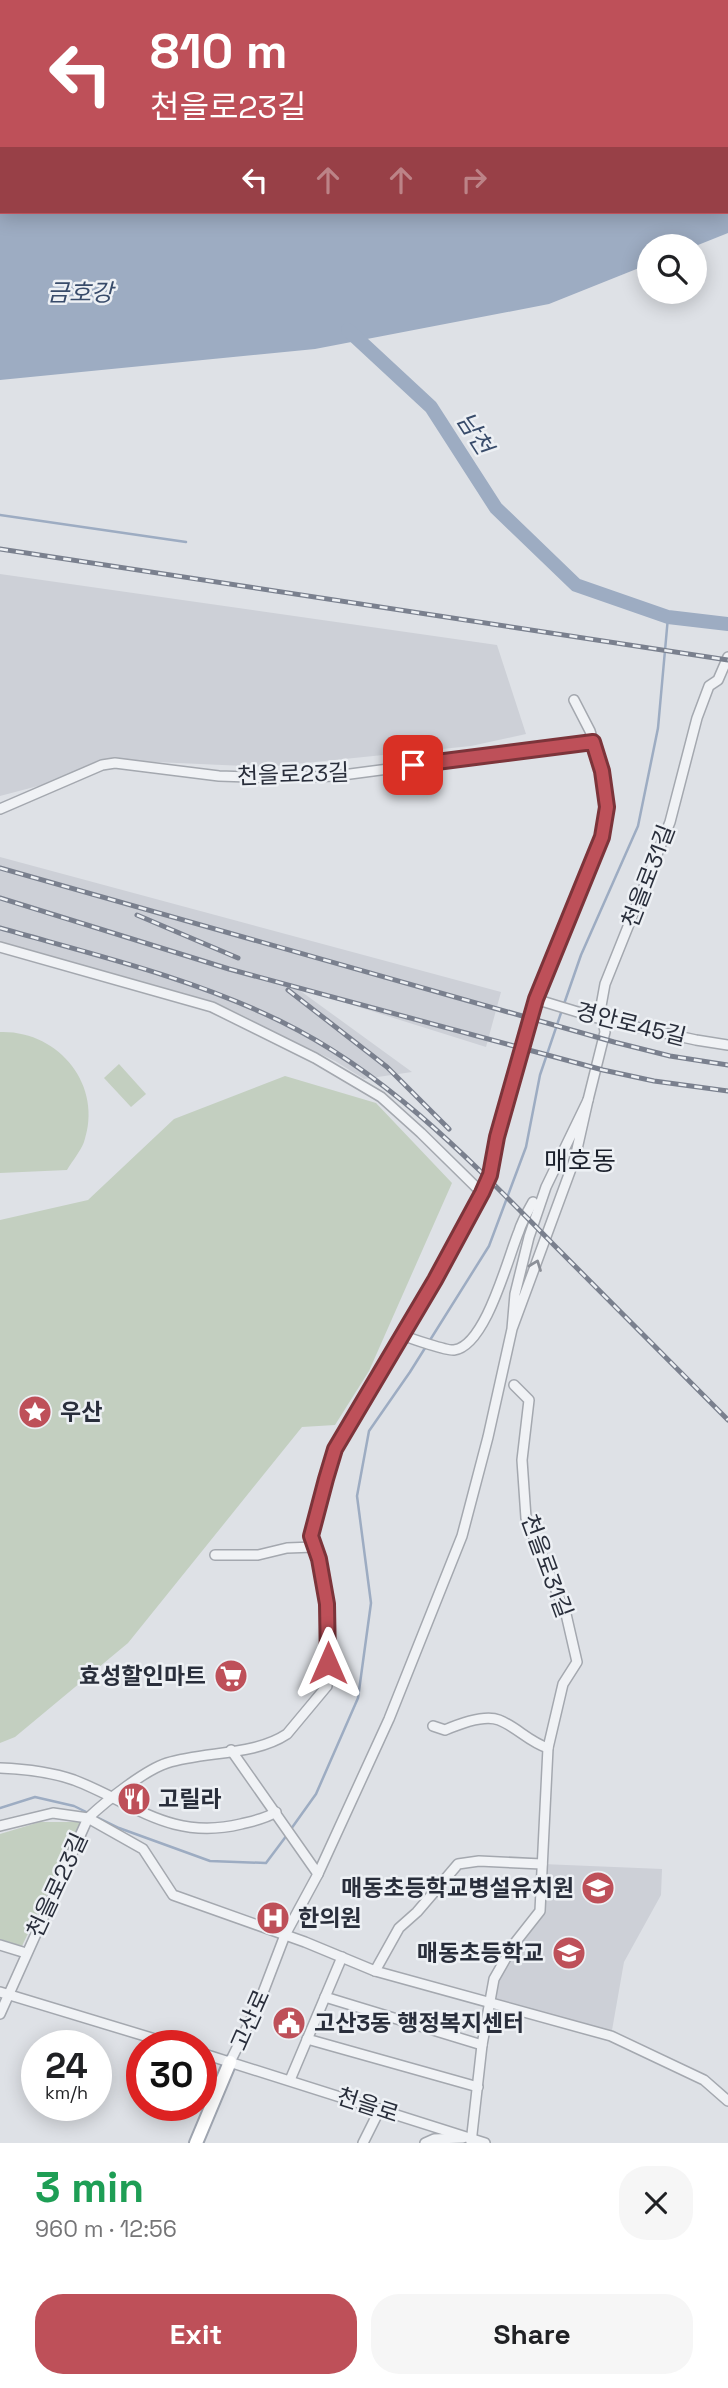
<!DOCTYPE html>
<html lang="en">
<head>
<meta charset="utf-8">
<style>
  body { margin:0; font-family:"Space Grotesk","Noto Sans KR",sans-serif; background:#f6f6f6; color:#202124; height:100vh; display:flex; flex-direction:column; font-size:26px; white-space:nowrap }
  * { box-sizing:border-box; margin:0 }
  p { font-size:23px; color:#757577 }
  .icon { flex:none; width:38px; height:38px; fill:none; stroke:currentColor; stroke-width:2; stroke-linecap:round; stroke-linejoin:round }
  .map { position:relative; height:2143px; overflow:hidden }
  .panel { display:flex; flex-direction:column; background:#fff; flex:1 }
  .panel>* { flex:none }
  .guide { position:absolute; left:0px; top:0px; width:728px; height:214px; box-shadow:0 4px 18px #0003; background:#be5059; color:#fff; overflow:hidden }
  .controls { position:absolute; left:637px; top:234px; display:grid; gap:14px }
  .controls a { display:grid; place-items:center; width:70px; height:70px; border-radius:50%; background:#fff; box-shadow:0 4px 18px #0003; font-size:35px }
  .speed { position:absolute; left:21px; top:2030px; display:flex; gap:14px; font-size:35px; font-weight:700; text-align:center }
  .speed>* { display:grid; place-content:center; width:91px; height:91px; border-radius:50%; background:#fff; box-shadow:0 4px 18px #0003; line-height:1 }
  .speed small { font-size:18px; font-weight:400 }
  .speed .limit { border:10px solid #d22; background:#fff; color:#111 }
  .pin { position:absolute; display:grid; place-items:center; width:60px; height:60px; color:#fff; margin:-30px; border-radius:14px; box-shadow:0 4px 10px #0006 }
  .me { position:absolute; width:77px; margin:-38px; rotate:0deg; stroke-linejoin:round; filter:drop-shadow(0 0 5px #0008) }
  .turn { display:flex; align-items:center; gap:24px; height:147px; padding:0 35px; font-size:32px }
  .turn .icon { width:91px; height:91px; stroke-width:2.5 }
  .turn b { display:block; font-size:49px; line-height:60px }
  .lanes { display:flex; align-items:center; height:66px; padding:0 35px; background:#0003; justify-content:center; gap:35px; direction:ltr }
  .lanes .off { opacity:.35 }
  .round { display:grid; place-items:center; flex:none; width:74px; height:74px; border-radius:28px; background:#f6f6f6 }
  .head { display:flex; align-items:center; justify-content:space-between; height:119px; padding:0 35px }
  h1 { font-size:42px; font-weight:600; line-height:52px; color:#1e9e55 }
  .action { display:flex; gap:14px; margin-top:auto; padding:14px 35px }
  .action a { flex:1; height:80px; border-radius:28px; background:#be5059; color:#fff; font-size:28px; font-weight:600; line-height:80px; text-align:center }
  .action a+a { background:#f6f6f6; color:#202124 }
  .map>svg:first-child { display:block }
</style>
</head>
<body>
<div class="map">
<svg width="728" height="2143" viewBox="0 0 728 2143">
  <rect width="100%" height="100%" fill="#dee1e6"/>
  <g fill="#cdd0d7">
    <polygon points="0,574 497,645 526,734 471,746 266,767 133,761 0,796"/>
    <polygon points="0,857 501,992 486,1047 295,987 412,1072 364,1079 335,1061 226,1009 0,942"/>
    <polygon points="542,1864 662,1869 661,1895 624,1962 611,2036 488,2003 494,1979 539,1911"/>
  </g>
  <g fill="#c3cfc0">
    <path d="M0 1032C58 1030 104 1085 84 1142 80 1152 73 1160 67 1170L0 1173Z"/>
    <polygon points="119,1064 146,1094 131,1107 104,1078"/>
    <polygon points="285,1076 376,1103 452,1183 369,1371 335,1425 302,1427 128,1643 15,1737 0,1743 0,1220 88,1200 174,1119"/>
    <polygon points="40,1822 81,1822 22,1946 0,1939 0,1834"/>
  </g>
  <polygon fill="#9dacc2" points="394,0 728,0 728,233 693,247 649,247 649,264 549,304 315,349 0,380 0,52 2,52 2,212 726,212 726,2 387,2"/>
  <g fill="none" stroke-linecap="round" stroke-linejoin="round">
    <g stroke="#9dacc2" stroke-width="2.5">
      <polyline points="0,515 186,542"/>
      <polyline points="564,1004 581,955 638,826 658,728 668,617"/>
      <polyline points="0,1808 35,1797 74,1806 119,1828 210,1861 266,1863 287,1835"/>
      <polyline points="291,1829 316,1794 358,1698 371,1603 357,1496 369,1431 410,1372 489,1246 526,1147 540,1075 562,1010"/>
    </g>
    <polyline stroke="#9dacc2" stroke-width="14" points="348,330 431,407 496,508 576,585 668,617 728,624"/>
    <defs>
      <g id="minor">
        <polyline points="0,809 102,765 115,763 219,776 276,778 335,776 593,742"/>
        <polyline points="0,947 212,1007 315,1058 381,1097 421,1133 482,1193"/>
        <polyline points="535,999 604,1020 696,1040 728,1045"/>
        <polyline points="588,1100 605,1032 601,1006 605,984 670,822 697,718 709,686 718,680 728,657"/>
        <path d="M403 1335C411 1339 448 1351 454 1350 486 1346 508 1257 519 1231 522 1221 528 1211 533 1202"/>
        <polyline points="215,1555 258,1555 287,1548 314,1547"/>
        <path d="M433 1726 445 1730C459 1724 484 1714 499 1720 517 1727 529 1742 548 1748"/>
        <polyline points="231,1750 318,1874"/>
        <path d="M0 1768C25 1769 51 1772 74 1780 134 1803 170 1841 241 1824 253 1821 265 1819 276 1812"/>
        <polyline points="0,1826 53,1813 88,1818 143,1849 173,1895 305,1942 375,1971 611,2036 704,2080 728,2101"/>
        <polyline points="0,1945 26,1953"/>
        <polyline points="375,1971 399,1928 417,1912 458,1864 479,1861 542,1864"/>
        <polyline points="0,1992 178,2046"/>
        <polyline points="325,1997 482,2045"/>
        <path d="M0 2014 88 1818C106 1801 145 1770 167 1763 205 1751 254 1756 287 1734L327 1686 329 1647 327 1603 319 1559 311 1536 335 1449 435 1280 482 1193 490 1175 497 1137 535 999 602 837 607 807 602 771 590 731 574 700"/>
        <polyline points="307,2039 478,2087"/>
        <polyline points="201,2053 485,2143"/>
        <polyline points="230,2062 259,2003 285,1935 318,1874 389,1719 462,1536 488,1437 512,1329 515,1294 529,1237 546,1187 588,1100 575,1158 512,1329"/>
        <polyline points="290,2080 342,1957"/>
        <polyline points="363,2143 380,2109"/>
        <polyline points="425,2143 434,2139 463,2138"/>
        <polyline points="471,2143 482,2045 494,1979 514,1944 540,1911 548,1748 563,1684 577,1662 566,1614 526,1518 522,1460 529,1400 514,1385"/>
      </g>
      <polyline id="major" points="196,2143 230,2062"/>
    </defs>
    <use href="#minor" stroke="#a4a8af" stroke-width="12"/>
    <use href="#major" stroke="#9fa5b0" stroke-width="16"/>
    <use href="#minor" stroke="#f0f2f5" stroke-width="9"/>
    <use href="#major" stroke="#fff" stroke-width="12"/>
    <defs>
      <g id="rail">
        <polyline points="0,549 728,660"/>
        <polyline points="0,868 614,1042 670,1056 728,1065"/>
        <polyline points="0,898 229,969 603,1070 654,1081 728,1091"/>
        <polyline points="137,915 238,958"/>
        <path d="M0 928C95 955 193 978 282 1022 388 1074 470 1160 552 1243 610 1302 669 1360 728 1420"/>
        <polyline points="288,990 387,1067 449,1129"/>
      </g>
    </defs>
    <use href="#rail" stroke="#7a808e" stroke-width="5"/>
    <use href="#rail" stroke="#edf0f4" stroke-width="2.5" stroke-dasharray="8" stroke-linecap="butt"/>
  </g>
  <defs><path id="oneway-chevron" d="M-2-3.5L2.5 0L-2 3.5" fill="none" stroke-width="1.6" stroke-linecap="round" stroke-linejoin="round" transform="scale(1.75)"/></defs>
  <use stroke="#8c9098" href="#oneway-chevron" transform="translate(536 1265) rotate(-69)"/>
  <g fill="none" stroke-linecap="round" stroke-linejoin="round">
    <defs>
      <polyline id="route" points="328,1663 327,1604 319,1559 311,1536 326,1479 335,1449 435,1280 482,1193 490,1175 497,1137 536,999 602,837 607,807 602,771 593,742 413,765"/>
    </defs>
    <use href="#route" stroke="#7c343a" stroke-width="18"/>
    <use href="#route" stroke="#be5059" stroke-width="12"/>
  </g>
  <defs>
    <symbol id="sight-disc" viewBox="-11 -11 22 22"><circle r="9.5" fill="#be5059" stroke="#edf0f4"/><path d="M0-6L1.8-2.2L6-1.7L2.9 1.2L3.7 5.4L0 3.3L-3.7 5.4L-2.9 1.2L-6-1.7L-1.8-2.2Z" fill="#fff"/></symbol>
    <symbol id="supermarket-disc" viewBox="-11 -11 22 22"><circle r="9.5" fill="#be5059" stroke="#edf0f4"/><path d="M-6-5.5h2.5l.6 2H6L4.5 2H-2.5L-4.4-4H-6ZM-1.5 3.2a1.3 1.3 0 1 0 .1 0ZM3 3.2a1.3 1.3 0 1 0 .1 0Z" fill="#fff"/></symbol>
    <symbol id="restaurant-disc" viewBox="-11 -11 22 22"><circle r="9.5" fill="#be5059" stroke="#edf0f4"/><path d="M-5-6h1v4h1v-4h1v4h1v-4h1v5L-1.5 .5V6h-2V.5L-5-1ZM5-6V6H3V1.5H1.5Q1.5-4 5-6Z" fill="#fff"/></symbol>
    <symbol id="school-disc" viewBox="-11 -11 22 22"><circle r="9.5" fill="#be5059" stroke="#edf0f4"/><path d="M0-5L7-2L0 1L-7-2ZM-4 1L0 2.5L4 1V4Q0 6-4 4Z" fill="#fff"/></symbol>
    <symbol id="hospital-disc" viewBox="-11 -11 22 22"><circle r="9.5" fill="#be5059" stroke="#edf0f4"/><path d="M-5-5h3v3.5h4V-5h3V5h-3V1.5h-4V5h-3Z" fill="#fff"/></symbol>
    <symbol id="civic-disc" viewBox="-11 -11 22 22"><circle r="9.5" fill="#be5059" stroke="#edf0f4"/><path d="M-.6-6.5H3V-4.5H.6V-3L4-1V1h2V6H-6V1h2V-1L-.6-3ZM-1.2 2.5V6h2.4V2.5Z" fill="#fff"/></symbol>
  </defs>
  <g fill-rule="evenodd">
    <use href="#sight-disc" x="16" y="1393" width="38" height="38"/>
    <use href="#supermarket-disc" x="212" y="1657" width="38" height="38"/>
    <use href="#restaurant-disc" x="115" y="1780" width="38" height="38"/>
    <use href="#school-disc" x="579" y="1869" width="38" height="38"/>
    <use href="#hospital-disc" x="254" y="1899" width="38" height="38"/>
    <use href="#school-disc" x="550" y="1934" width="38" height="38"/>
    <use href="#civic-disc" x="270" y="2004" width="38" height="38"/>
  </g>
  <g text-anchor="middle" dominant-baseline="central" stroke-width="5" stroke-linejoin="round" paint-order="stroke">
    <g font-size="23" fill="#292e3b" stroke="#edf0f4">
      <text transform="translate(293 774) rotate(-2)">천을로23길</text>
      <text transform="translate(648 876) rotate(-69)">천을로31길</text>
      <text transform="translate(631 1024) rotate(14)">경안로45길</text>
      <text transform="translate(547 1566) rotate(70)">천을로31길</text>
      <text transform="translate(57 1885) rotate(-65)">천을로23길</text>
      <text transform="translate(250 2020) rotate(-66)">고산로</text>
      <text transform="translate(368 2105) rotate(18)">천을로</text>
    </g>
    <g font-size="23" font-weight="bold" fill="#292e3b" stroke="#edf0f4" text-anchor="start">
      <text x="60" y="1412">우산</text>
      <text x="206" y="1676" text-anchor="end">효성할인마트</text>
      <text x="158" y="1799">고릴라</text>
      <text x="574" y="1888" text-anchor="end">매동초등학교병설유치원</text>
      <text x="298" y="1918">한의원</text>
      <text x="544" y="1953" text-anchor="end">매동초등학교</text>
      <text x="314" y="2023">고산3동 행정복지센터</text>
    </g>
    <g font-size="24" font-style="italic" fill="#384b6a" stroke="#edf0f4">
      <text x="80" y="292">금호강</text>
      <text transform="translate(475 433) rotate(57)">남천</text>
    </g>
    <g font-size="26" fill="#1b202c" stroke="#edf0f4">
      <text x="580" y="1161">매호동</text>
    </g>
  </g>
</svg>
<div class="controls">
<a><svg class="icon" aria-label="search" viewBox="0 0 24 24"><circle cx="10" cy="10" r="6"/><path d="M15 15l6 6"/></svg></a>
</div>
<div class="speed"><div>24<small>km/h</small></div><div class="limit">30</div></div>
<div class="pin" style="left:413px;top:765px;background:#d93025"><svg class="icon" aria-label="arrive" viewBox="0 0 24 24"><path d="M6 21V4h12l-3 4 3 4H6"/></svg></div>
<svg class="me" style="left:328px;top:1663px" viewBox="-20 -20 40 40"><path d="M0-17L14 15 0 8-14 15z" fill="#be5059" stroke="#fff" stroke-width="4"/></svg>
<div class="guide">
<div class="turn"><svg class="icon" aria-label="left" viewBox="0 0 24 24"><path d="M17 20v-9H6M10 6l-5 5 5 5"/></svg><div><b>810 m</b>천을로23길</div></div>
<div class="lanes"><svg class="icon" aria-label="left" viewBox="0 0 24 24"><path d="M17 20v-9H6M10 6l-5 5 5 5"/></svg><svg class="icon off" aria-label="ahead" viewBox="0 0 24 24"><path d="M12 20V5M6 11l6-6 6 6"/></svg><svg class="icon off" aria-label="ahead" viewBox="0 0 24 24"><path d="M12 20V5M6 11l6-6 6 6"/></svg><svg class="icon off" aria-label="right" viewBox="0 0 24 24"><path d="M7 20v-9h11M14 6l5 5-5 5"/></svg></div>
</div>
</div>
<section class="panel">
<div class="head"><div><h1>3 min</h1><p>960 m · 12:56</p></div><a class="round"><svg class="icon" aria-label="close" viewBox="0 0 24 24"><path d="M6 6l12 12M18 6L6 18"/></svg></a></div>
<div class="action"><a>Exit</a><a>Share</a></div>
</section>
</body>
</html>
